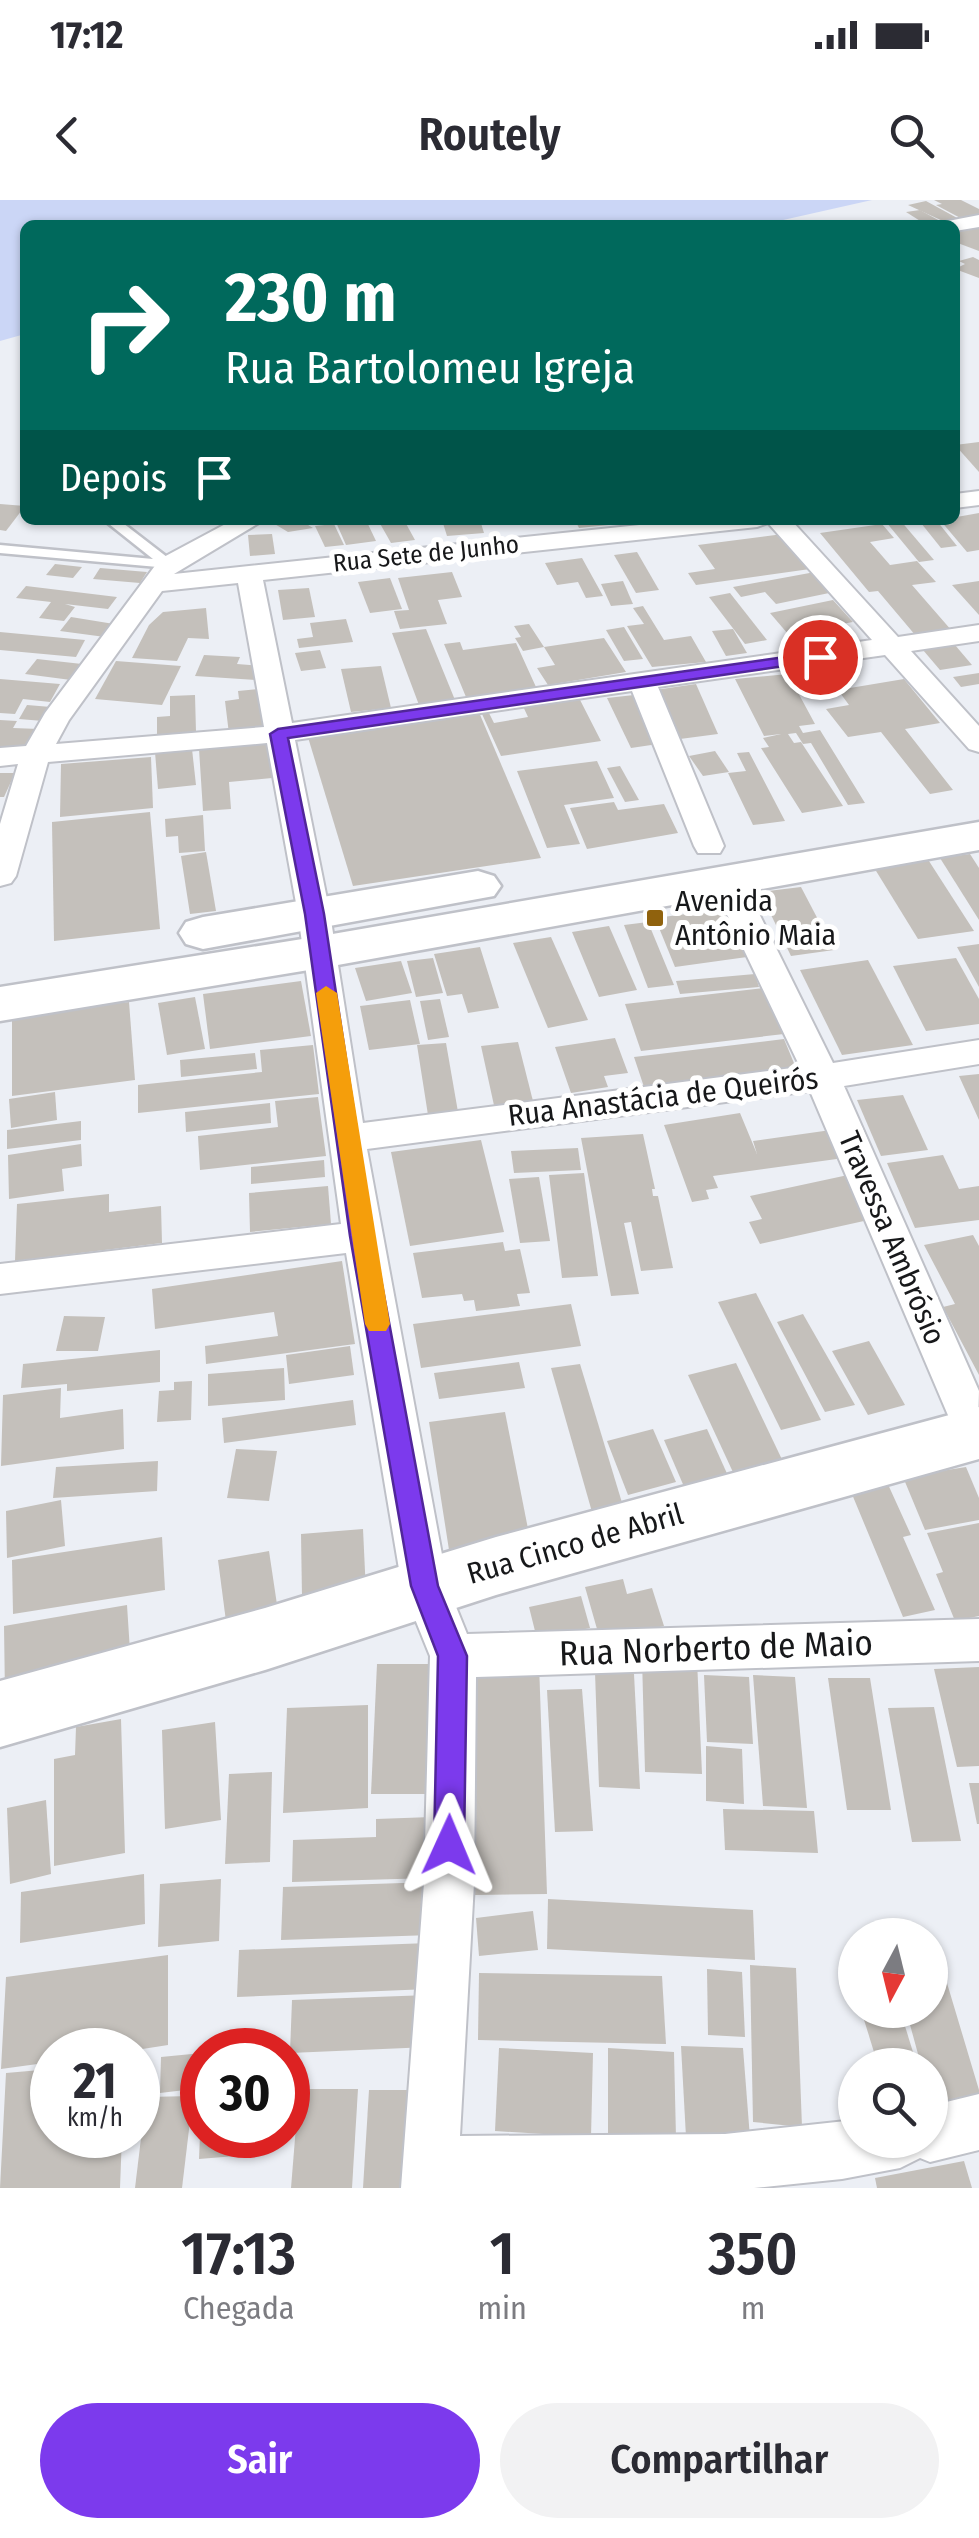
<!DOCTYPE html>
<html lang="pt">
<head>
<meta charset="utf-8">
<style>
  body { margin:0; font-family:"Fira Sans Condensed",sans-serif; background:#f2f2f3; color:#2b2b33; height:100vh; display:flex; flex-direction:column; font-size:38px; white-space:nowrap }
  * { box-sizing:border-box; margin:0 }
  p { font-size:32px; color:#7c7c81 }
  .icon { flex:none; width:55px; height:55px; fill:none; stroke:currentColor; stroke-width:2; stroke-linecap:round; stroke-linejoin:round }
  .map { position:relative; height:1988px; overflow:hidden }
  .side { display:flex; flex-direction:column; background:#fff; flex:1 }
  .side>* { flex:none }
  .banner { position:absolute; left:20px; top:20px; width:940px; height:305px; border-radius:15px; box-shadow:0 2px 8px #0004; background:#00695c; color:#fff; overflow:hidden }
  .needle { width:65px; rotate:187deg }
  .controls { position:absolute; left:838px; top:1718px; display:grid; gap:20px }
  .controls a { display:grid; place-items:center; width:110px; height:110px; border-radius:50%; background:#fff; box-shadow:0 2px 8px #0004; font-size:50px }
  .speed { position:absolute; left:30px; top:1828px; display:flex; gap:20px; font-size:50px; font-weight:700; text-align:center }
  .speed>* { display:grid; place-content:center; width:130px; height:130px; border-radius:50%; background:#fff; box-shadow:0 2px 8px #0004; line-height:1 }
  .speed small { font-size:25px; font-weight:400 }
  .speed .limit { border:15px solid #d22; background:#fff; color:#111 }
  .pin { position:absolute; display:grid; place-items:center; width:85px; height:85px; color:#fff; margin:-42px; border:5px solid #fff; border-radius:50%; box-shadow:0 2px 10px #0007 }
  .me { position:absolute; width:110px; margin:-55px; rotate:1deg; stroke-linejoin:round; filter:drop-shadow(0 0 8px #0008) }
  .turn { display:flex; align-items:center; gap:35px; height:210px; padding:0 40px; font-size:45px }
  .turn .icon { width:130px; height:130px; stroke-width:2.5 }
  .turn b { display:block; font-size:70px; line-height:85px }
  .then { display:flex; align-items:center; height:95px; padding:0 40px; background:#0003; gap:20px; font-size:38px }
  .eta { display:flex; justify-content:space-evenly; align-items:center; height:170px; text-align:center }
  .eta b { font-size:60px; font-weight:600; line-height:70px }
  .action { display:flex; gap:20px; margin-top:auto; padding:20px 40px }
  .action a { flex:1; height:115px; border-radius:60px; background:#7c3aed; color:#fff; font-size:40px; font-weight:600; line-height:115px; text-align:center }
  .action a+a { background:#f2f2f3; color:#2b2b33 }
  .status { display:flex; justify-content:space-between; align-items:center; height:70px; padding:0 50px; background:#fff; direction:ltr }
  .status svg { height:28px; fill:currentColor }
  header { display:flex; justify-content:space-between; align-items:center; height:130px; padding:0 40px; background:#fff; font-size:45px; font-weight:600 }
  .map>svg:first-child { display:block }
</style>
</head>
<body>
<div class="status"><b>17:12</b><svg viewBox="0 0 49 12"><path d="M0 12V9h3v3zM5 12V6h3v6zM10 12V3h3v9zM15 12V0h3v12zM26 1h20v11H26zM47 4h2v5h-2z"/></svg></div>
<header><svg class="icon" aria-label="back" viewBox="0 0 24 24"><path d="M15 5l-7 7 7 7"/></svg>Routely<svg class="icon" aria-label="search" viewBox="0 0 24 24"><circle cx="10" cy="10" r="6"/><path d="M15 15l6 6"/></svg></header>
<div class="map">
<svg width="979" height="1988" viewBox="0 0 979 1988">
  <rect width="100%" height="100%" fill="#eceff5"/>
  <polygon fill="#cbd6f6" points="0,0 872,0 761,25 25,25 25,134 0,141"/>
  <g fill="#c4c0bb">
    <polygon points="934,0 961,0 979,9 979,18 966,21 936,5 942,4"/>
    <polygon points="926,1 959,19 945,22 908,5"/>
    <polygon points="920,10 940,21 925,24 906,12"/>
    <polygon points="965,26 979,28 979,51 955,42 955,28"/>
    <polygon points="973,57 979,60 979,78 955,69 965,64 959,61"/>
    <polygon points="979,242 979,272 955,245"/>
    <polygon points="0,304 25,306 6,331 0,330"/>
    <polygon points="979,313 979,350 967,352 940,320"/>
    <polygon points="268,320 300,320 313,328 288,332"/>
    <polygon points="335,320 366,320 376,341 346,345"/>
    <polygon points="378,320 404,320 415,340 391,343"/>
    <polygon points="442,320 480,320 484,333 447,336"/>
    <polygon points="575,320 628,320 628,323 579,328"/>
    <polygon points="900,320 934,360 919,362 886,322"/>
    <polygon points="937,321 957,346 941,348 921,323"/>
    <polygon points="334,324 344,345 325,347 315,326"/>
    <polygon points="882,324 894,338 870,342 890,365 917,361 936,382 912,385 952,431 916,436 878,391 869,392 820,333"/>
    <polygon points="272,334 275,354 250,356 248,335"/>
    <polygon points="783,334 810,369 696,385 688,373 715,369 698,345"/>
    <polygon points="637,352 659,390 636,393 614,355"/>
    <polygon points="582,358 603,396 586,398 578,382 557,385 545,363"/>
    <polygon points="55,364 82,367 73,378 46,375"/>
    <polygon points="100,368 147,372 140,383 93,379"/>
    <polygon points="452,372 462,397 438,400 447,424 400,429 394,411 409,410 398,378"/>
    <polygon points="815,372 834,392 776,404 765,392 741,397 733,387"/>
    <polygon points="390,378 402,409 370,413 358,382"/>
    <polygon points="623,381 633,404 611,406 601,384"/>
    <polygon points="979,381 979,415 952,385"/>
    <polygon points="26,386 117,397 108,409 65,404 75,407 64,421 39,418 51,402 16,398"/>
    <polygon points="309,388 315,417 283,420 278,390"/>
    <polygon points="730,393 767,440 745,444 709,397"/>
    <polygon points="833,400 853,422 788,434 770,413"/>
    <polygon points="643,406 664,440 691,436 706,462 652,467 627,426 644,424 633,408"/>
    <polygon points="206,408 209,439 188,438 177,461 132,458 149,425 163,412"/>
    <polygon points="71,417 114,424 105,437 60,431"/>
    <polygon points="346,419 353,442 299,448 297,439 313,437 310,423"/>
    <polygon points="529,424 544,447 523,451 515,438 521,437 514,426"/>
    <polygon points="624,427 643,459 624,461 606,430"/>
    <polygon points="426,429 455,500 419,505 392,433"/>
    <polygon points="733,429 747,453 726,456 712,431"/>
    <polygon points="0,432 85,440 76,457 0,450"/>
    <polygon points="604,438 626,472 548,485 537,468 555,465 544,447"/>
    <polygon points="460,442 463,450 516,443 536,487 466,497 444,444"/>
    <polygon points="955,445 972,465 940,470 923,450"/>
    <polygon points="320,450 326,468 301,471 295,453"/>
    <polygon points="204,455 240,457 237,464 262,466 257,480 195,476"/>
    <polygon points="37,459 82,464 71,480 25,474"/>
    <polygon points="116,461 181,466 162,505 95,499"/>
    <polygon points="381,466 391,508 351,512 341,469"/>
    <polygon points="979,473 979,484 961,487 953,477"/>
    <polygon points="788,474 815,524 799,526 803,533 820,530 865,603 848,605 811,543 803,544 796,533 788,534 794,543 801,542 843,606 802,613 761,548 769,547 763,538 781,534 764,536 735,479"/>
    <polygon points="0,479 60,484 50,502 23,499 15,514 0,513"/>
    <polygon points="904,479 940,523 905,529 953,590 930,594 881,532 848,537 826,509 849,505 838,490"/>
    <polygon points="696,484 718,534 680,539 655,490"/>
    <polygon points="258,489 264,531 229,534 225,501 239,499 238,491"/>
    <polygon points="577,494 601,541 501,556 482,514 489,513 494,523 528,517 521,502"/>
    <polygon points="195,495 196,532 157,535 157,517 170,516 170,496"/>
    <polygon points="634,495 658,544 631,548 607,498"/>
    <polygon points="27,505 51,507 43,521 19,519"/>
    <polygon points="478,510 541,658 353,686 307,534"/>
    <polygon points="0,520 17,521 13,528 39,529 27,553 0,551"/>
    <polygon points="268,543 272,578 229,582 231,609 203,611 199,549"/>
    <polygon points="192,549 196,585 158,589 155,552"/>
    <polygon points="715,551 729,572 703,576 689,556"/>
    <polygon points="749,552 785,621 753,625 728,573 746,571 737,553"/>
    <polygon points="151,557 153,608 60,617 61,564"/>
    <polygon points="597,561 614,598 564,605 580,644 547,648 517,571"/>
    <polygon points="620,566 639,600 625,602 607,568"/>
    <polygon points="0,573 15,573 4,597 0,597"/>
    <polygon points="614,602 618,610 664,604 678,633 587,649 570,608"/>
    <polygon points="150,612 160,729 54,741 52,622"/>
    <polygon points="203,615 205,651 179,653 178,636 166,637 165,619"/>
    <polygon points="206,652 216,711 190,714 181,656"/>
    <polygon points="970,654 979,668 979,720 940,658"/>
    <polygon points="927,658 974,731 918,739 873,666"/>
    <polygon points="801,687 834,750 791,756 760,692"/>
    <polygon points="725,709 747,757 675,767 655,718"/>
    <polygon points="648,722 674,785 648,788 624,725"/>
    <polygon points="609,726 637,790 599,797 572,732"/>
    <polygon points="551,737 588,820 548,828 513,743"/>
    <polygon points="979,744 979,787 957,747"/>
    <polygon points="480,747 499,808 468,813 462,794 447,796 434,754"/>
    <polygon points="433,758 443,793 416,797 407,761"/>
    <polygon points="956,758 979,799 979,824 926,831 893,766"/>
    <polygon points="868,760 913,845 842,855 800,770"/>
    <polygon points="401,761 412,793 366,801 355,768"/>
    <polygon points="755,774 759,787 680,794 676,781"/>
    <polygon points="301,781 311,836 210,849 203,794"/>
    <polygon points="765,788 784,834 641,851 625,804"/>
    <polygon points="195,797 205,849 167,855 158,803"/>
    <polygon points="440,799 449,837 428,840 420,801"/>
    <polygon points="410,800 420,844 369,850 360,806"/>
    <polygon points="129,802 135,880 12,896 12,816"/>
    <polygon points="615,838 628,873 604,876 608,887 571,893 555,847"/>
    <polygon points="784,839 796,868 644,887 634,857"/>
    <polygon points="518,842 534,905 495,910 481,846"/>
    <polygon points="446,843 458,912 428,915 417,845"/>
    <polygon points="313,845 319,894 138,913 138,885 262,872 260,850"/>
    <polygon points="255,853 257,869 181,877 180,860"/>
    <polygon points="979,874 979,920 959,876"/>
    <polygon points="55,892 57,920 11,928 9,899"/>
    <polygon points="903,895 928,950 881,956 857,900"/>
    <polygon points="318,897 326,956 200,970 198,936 278,927 275,901"/>
    <polygon points="270,903 271,923 186,932 185,912"/>
    <polygon points="740,913 757,954 753,941 831,930 844,958 713,976 718,988 706,990 709,999 692,1002 664,925"/>
    <polygon points="81,921 81,940 7,949 7,930"/>
    <polygon points="643,934 655,989 652,989 653,996 658,996 673,1068 641,1071 631,1022 624,1023 639,1094 611,1096 581,938"/>
    <polygon points="481,940 504,1032 410,1046 391,952"/>
    <polygon points="81,944 82,966 62,969 64,991 9,999 8,955"/>
    <polygon points="578,948 581,970 514,973 511,951"/>
    <polygon points="943,955 959,989 979,986 979,1020 915,1028 887,963"/>
    <polygon points="324,960 325,977 251,984 251,967"/>
    <polygon points="584,973 598,1076 562,1078 549,975"/>
    <polygon points="848,975 873,1019 760,1044 749,1022 762,1019 750,996"/>
    <polygon points="539,977 550,1041 520,1043 509,979"/>
    <polygon points="328,986 331,1024 250,1032 249,993"/>
    <polygon points="109,994 109,1012 161,1006 162,1043 15,1061 17,1004"/>
    <polygon points="973,1035 979,1046 979,1175 943,1107 955,1104 924,1045"/>
    <polygon points="503,1042 505,1051 520,1049 530,1093 517,1094 520,1106 476,1111 474,1100 464,1101 462,1094 422,1098 413,1053"/>
    <polygon points="342,1061 355,1144 206,1164 205,1146 278,1136 274,1112 155,1129 152,1089"/>
    <polygon points="756,1093 821,1220 781,1230 718,1102"/>
    <polygon points="571,1104 581,1146 421,1168 413,1124"/>
    <polygon points="803,1114 855,1205 825,1212 777,1122"/>
    <polygon points="64,1116 105,1117 98,1151 56,1151"/>
    <polygon points="869,1141 905,1205 868,1215 832,1151"/>
    <polygon points="350,1146 354,1175 289,1184 286,1155"/>
    <polygon points="160,1150 160,1182 67,1191 67,1184 21,1188 23,1164"/>
    <polygon points="519,1162 525,1188 439,1199 434,1173"/>
    <polygon points="736,1163 787,1270 738,1283 688,1175"/>
    <polygon points="580,1164 623,1306 592,1312 551,1168"/>
    <polygon points="284,1168 285,1200 208,1206 208,1174"/>
    <polygon points="192,1181 191,1220 157,1222 159,1191 174,1190 174,1182"/>
    <polygon points="61,1188 60,1218 123,1209 124,1249 1,1266 3,1195"/>
    <polygon points="353,1200 356,1225 224,1243 222,1218"/>
    <polygon points="505,1212 530,1339 449,1350 429,1222"/>
    <polygon points="653,1229 676,1282 628,1295 607,1241"/>
    <polygon points="707,1229 729,1278 685,1289 664,1240"/>
    <polygon points="236,1249 277,1251 269,1301 227,1298"/>
    <polygon points="158,1261 157,1291 53,1298 56,1267"/>
    <polygon points="966,1267 979,1298 979,1320 925,1330 903,1277"/>
    <polygon points="886,1280 911,1335 903,1337 935,1410 903,1417 849,1287"/>
    <polygon points="61,1300 65,1346 7,1358 6,1311"/>
    <polygon points="979,1323 979,1416 955,1421 936,1374 943,1372 927,1333"/>
    <polygon points="363,1329 366,1393 302,1398 301,1334"/>
    <polygon points="162,1337 165,1390 13,1414 12,1360"/>
    <polygon points="269,1351 279,1418 227,1429 218,1360"/>
    <polygon points="623,1379 627,1394 652,1388 664,1426 639,1432 603,1450 585,1387"/>
    <polygon points="581,1396 590,1428 537,1439 529,1407"/>
    <polygon points="127,1405 130,1451 61,1463 62,1486 5,1496 4,1426"/>
    <polygon points="642,1458 697,1460 702,1574 645,1572"/>
    <polygon points="539,1463 547,1694 475,1695 473,1464"/>
    <polygon points="377,1464 434,1464 430,1594 371,1594"/>
    <polygon points="979,1467 979,1566 957,1567 934,1469"/>
    <polygon points="595,1472 634,1474 640,1589 599,1587"/>
    <polygon points="704,1475 749,1477 753,1544 707,1542"/>
    <polygon points="753,1475 795,1477 807,1608 763,1606"/>
    <polygon points="828,1478 870,1478 891,1610 847,1610"/>
    <polygon points="582,1489 593,1631 555,1632 547,1490"/>
    <polygon points="368,1505 368,1608 283,1613 287,1508"/>
    <polygon points="934,1507 961,1641 912,1642 888,1508"/>
    <polygon points="121,1519 125,1653 54,1666 54,1559 75,1555 76,1527"/>
    <polygon points="215,1522 221,1620 165,1629 162,1530"/>
    <polygon points="706,1546 742,1549 744,1604 706,1601"/>
    <polygon points="272,1572 270,1662 225,1664 229,1574"/>
    <polygon points="969,1583 979,1583 979,1624 977,1624"/>
    <polygon points="46,1600 51,1674 10,1684 7,1608"/>
    <polygon points="723,1609 814,1611 818,1653 725,1650"/>
    <polygon points="432,1617 432,1678 292,1682 293,1640 376,1637 376,1619"/>
    <polygon points="144,1674 145,1724 20,1743 21,1692"/>
    <polygon points="221,1679 219,1741 158,1747 160,1684"/>
    <polygon points="432,1682 432,1735 281,1740 283,1687"/>
    <polygon points="548,1699 753,1710 755,1760 547,1749"/>
    <polygon points="533,1711 538,1750 479,1756 476,1718"/>
    <polygon points="429,1743 429,1789 237,1797 239,1750"/>
    <polygon points="168,1755 168,1845 136,1850 52,1850 52,1862 1,1869 6,1777"/>
    <polygon points="941,1763 979,1890 979,1904 934,1910 930,1865 921,1865 906,1810 930,1810 930,1764"/>
    <polygon points="750,1765 796,1768 802,1927 753,1922"/>
    <polygon points="707,1769 742,1772 745,1837 708,1835"/>
    <polygon points="479,1773 662,1776 666,1844 478,1840"/>
    <polygon points="429,1795 429,1847 290,1853 292,1800"/>
    <polygon points="861,1810 900,1810 917,1865 878,1865"/>
    <polygon points="681,1846 743,1848 750,1938 686,1937"/>
    <polygon points="499,1848 593,1853 591,1937 495,1931"/>
    <polygon points="608,1848 674,1852 676,1938 608,1935"/>
    <polygon points="202,1853 202,1888 160,1893 161,1857"/>
    <polygon points="52,1869 52,1935 122,1935 120,1988 0,1988 6,1873"/>
    <polygon points="299,1889 358,1889 352,1988 291,1988"/>
    <polygon points="369,1890 423,1890 418,1988 363,1988"/>
    <polygon points="193,1896 182,1988 135,1988 146,1897"/>
    <polygon points="200,1935 248,1935 248,1955 199,1959"/>
    <polygon points="964,1961 972,1988 877,1988 875,1978"/>
  </g>
  <g fill="none" stroke-linecap="round" stroke-linejoin="round">
    <defs>
      <polygon id="lane" points="104,320 119,320 176,364 169,368 0,353 0,345 153,359"/>
      <g id="street">
        <polygon points="979,15 979,27 955,31 955,25 946,25 948,21"/>
        <polygon points="979,291 979,305 955,308 955,294"/>
        <path d="M233 320H264L174 374 687 320H791L898 437 979 425V441L911 451 979 526V552L969 549 885 455 658 487 724 646 720 653H698L694 646 632 491 295 540 330 714 363 923 800 867 711 681 716 674H738L743 681 833 863 979 840V864L844 886 979 1191 977 1252 962 1247 956 1234 810 891 367 949 448 1387 467 1434 979 1419V1461L476 1477 474 1683 460 1936 725 1934 855 1920V1940H930V1906L979 1894V1950L930 1962 920 1958 900 1968 842 1979 754 1988H401L424 1683 430 1456 402 1387 346 1053 0 1094V1064L341 1024 298 714 267 543 48 562 16 676 11 683 0 686V624L18 564 0 566V548L26 546 45 513 160 359ZM768 323 872 440 292 523 263 380 757 327ZM238 383 264 527 56 544 69 520 162 391Z"/>
      </g>
      <g id="secondary">
        <polygon points="979,622 979,650 321,768 0,821 0,787 321,736"/>
        <polygon points="478,671 494,676 501,686 494,696 203,749 186,744 179,733 186,722 203,717"/>
        <polygon points="979,1207 979,1259 496,1395 265,1470 0,1547 0,1481 265,1408 496,1337"/>
      </g>
    </defs>
    <use href="#lane" stroke="#bfc1c8" stroke-width="5"/>
    <use href="#street" stroke="#bfc1c8" stroke-width="4"/>
    <use href="#secondary" stroke="#bfc1c8" stroke-width="5"/>
    <use href="#lane" fill="#fff" fill-rule="evenodd"/>
    <use href="#street" fill="#fff" fill-rule="evenodd"/>
    <use href="#secondary" fill="#fff" fill-rule="evenodd"/>
  </g>
  <polygon fill="#7c3aed" stroke="#51269a" stroke-width="2.5" points="820,452 826,453 826,460 288,538 324,714 373,1036 438,1386 467,1456 464,1645 460,1655 449,1660 439,1655 434,1645 438,1456 411,1386 350,1036 305,714 270,534 278,529"/>
  <polygon fill="#f59e0b" points="326,786 337,793 390,1124 386,1131 369,1131 365,1124 316,793"/>
  <rect fill="#90620d" stroke="#fff" stroke-width="4" x="645" y="708" width="20" height="20" rx="5"/>
  <g text-anchor="middle" dominant-baseline="central" stroke-width="10" stroke-linejoin="round" paint-order="stroke">
    <g font-size="25" fill="#17181a" stroke="#fff">
      <text transform="translate(426 354) rotate(-6)">Rua Sete de Junho</text>
    </g>
    <g font-size="30" fill="#17181a" stroke="#fff" text-anchor="start">
      <text x="675" y="701">Avenida<tspan x="675" dy="34">Antônio Maia</tspan></text>
    </g>
    <g font-size="30" fill="#17181a" stroke="#fff">
      <text transform="translate(663 897) rotate(-7)">Rua Anastácia de Queirós</text>
      <text transform="translate(892 1038) rotate(67)">Travessa Ambrósio</text>
      <text transform="translate(575 1344) rotate(-16)">Rua Cinco de Abril</text>
    </g>
    <g font-size="35" fill="#17181a" stroke="#fff">
      <text transform="translate(716 1448) rotate(-2)">Rua Norberto de Maio</text>
    </g>
  </g>
</svg>
<div class="controls">
<a><svg class="needle" viewBox="-14 -14 28 28"><path d="M0-13l5 13h-10z" fill="#e53935"/><path d="M0 13l5-13h-10z" fill="#7c7c81"/></svg></a>
<a><svg class="icon" aria-label="search" viewBox="0 0 24 24"><circle cx="10" cy="10" r="6"/><path d="M15 15l6 6"/></svg></a>
</div>
<div class="speed"><div>21<small>km/h</small></div><div class="limit">30</div></div>
<div class="pin" style="left:820px;top:457px;background:#d93025"><svg class="icon" aria-label="arrive" viewBox="0 0 24 24"><path d="M6 21V4h12l-3 4 3 4H6"/></svg></div>
<svg class="me" style="left:449px;top:1645px" viewBox="-20 -20 40 40"><path d="M0-17L14 15 0 8-14 15z" fill="#7c3aed" stroke="#fff" stroke-width="4"/></svg>
<div class="banner">
<div class="turn"><svg class="icon" aria-label="right" viewBox="0 0 24 24"><path d="M7 20v-9h11M14 6l5 5-5 5"/></svg><div><b>230 m</b>Rua Bartolomeu Igreja</div></div>
<div class="then">Depois<svg class="icon" aria-label="arrive" viewBox="0 0 24 24"><path d="M6 21V4h12l-3 4 3 4H6"/></svg></div>
</div>
</div>
<section class="side">
<div class="eta">
<div><b>17:13</b><p>Chegada</p></div>
<div><b>1</b><p>min</p></div>
<div><b>350</b><p>m</p></div>
</div>
<div class="action"><a>Sair</a><a>Compartilhar</a></div>
</section>
</body>
</html>
